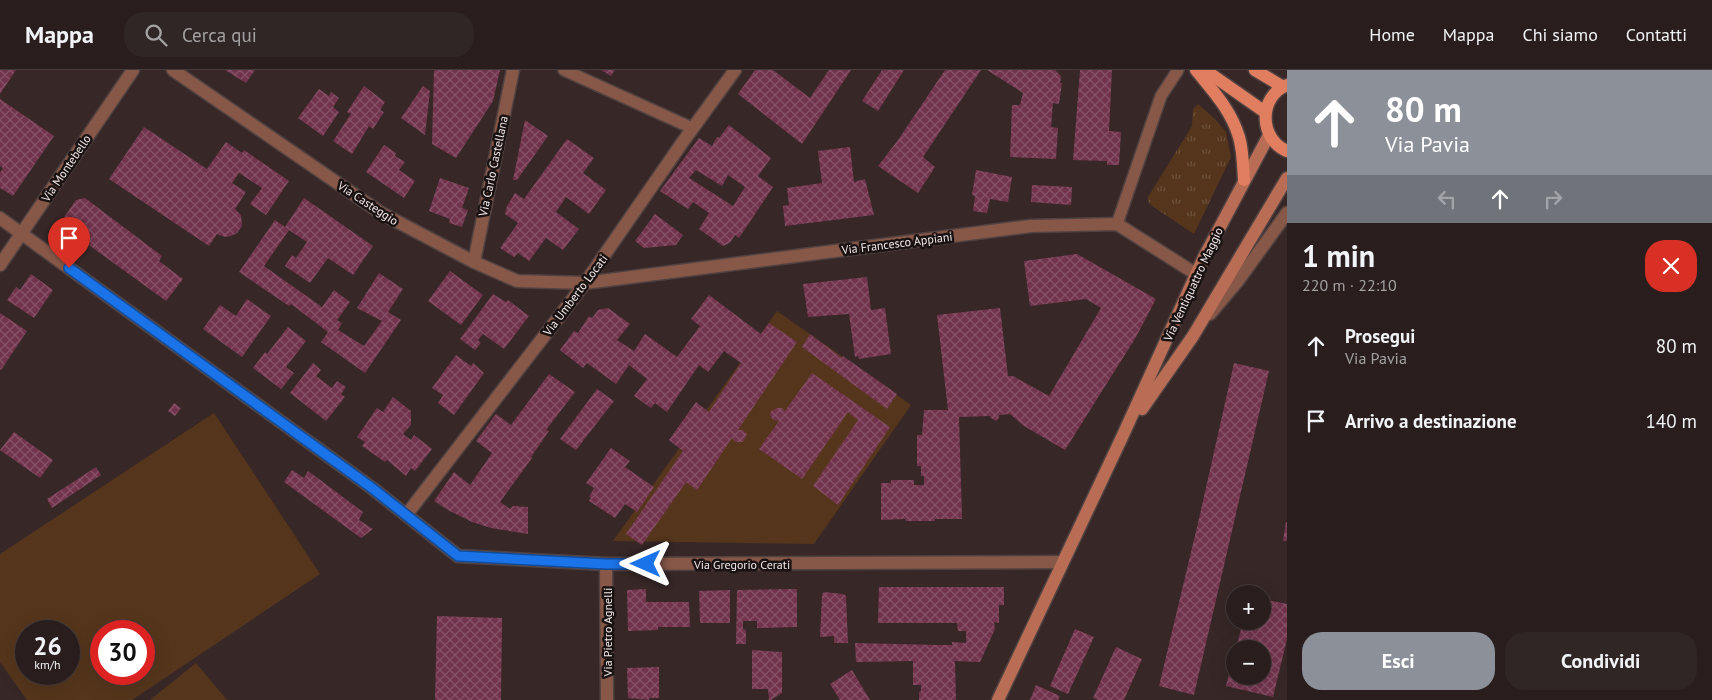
<!DOCTYPE html>
<html lang="it">
<head>
<meta charset="utf-8">
<style>
  body { margin:0; font-family:"PT Sans",sans-serif; background:#312626; color:#f1f3f6; height:100vh; display:flex; flex-direction:column; font-size:19px; white-space:nowrap }
  * { box-sizing:border-box; margin:0 }
  p { font-size:16px; color:#a5a2a4 }
  .icon { flex:none; width:28px; height:28px; fill:none; stroke:currentColor; stroke-width:2; stroke-linecap:round; stroke-linejoin:round }
  .map { position:relative; flex:1; overflow:hidden }
  .details { display:flex; flex-direction:column; background:#291d1d; width:425px }
  .details>* { flex:none }
  .top-card { background:#8c9099; color:#fff; overflow:hidden }
  .tools { position:absolute; left:1226px; top:515px; display:grid; gap:10px }
  .tools a { display:grid; place-items:center; width:45px; height:45px; border-radius:50%; background:#291d1d; box-shadow:0 5px 20px #0002,0 0 0 1px #453b3b; font-size:25px }
  .speed { position:absolute; left:15px; top:550px; display:flex; gap:10px; font-size:25px; font-weight:700; text-align:center }
  .speed>* { display:grid; place-content:center; width:65px; height:65px; border-radius:50%; background:#291d1d; box-shadow:0 5px 20px #0002,0 0 0 1px #453b3b; line-height:1 }
  .speed small { font-size:12px; font-weight:400 }
  .speed .limit { border:8px solid #d22; background:#fff; color:#111 }
  .pin { position:absolute; display:grid; place-items:center; width:42px; height:42px; color:#fff; margin:-51px -21px; border-radius:50% 50% 50% 0; rotate:-45deg; box-shadow:0 0 5px #0007 }
  .pin .icon { rotate:45deg }
  .me { position:absolute; width:55px; margin:-28px; rotate:270deg; stroke-linejoin:round; filter:drop-shadow(0 0 4px #0008) }
  .turn { display:flex; align-items:center; gap:18px; height:105px; padding:0 15px; font-size:22px }
  .turn .icon { width:65px; height:65px; stroke-width:2.5 }
  .turn b { display:block; font-size:35px; line-height:42px }
  .lanes { display:flex; align-items:center; height:48px; padding:0 15px; background:#0003; justify-content:center; gap:25px; direction:ltr }
  .lanes .off { opacity:.35 }
  .round { display:grid; place-items:center; flex:none; width:52px; height:52px; border-radius:20px; background:#312626 }
  .headline { display:flex; align-items:center; justify-content:space-between; height:85px; padding:0 15px }
  h1 { font-size:30px; font-weight:600; line-height:38px }
  .primary-button { display:flex; gap:10px; margin-top:auto; padding:10px 15px }
  .primary-button a { flex:1; height:58px; border-radius:20px; background:#8c9099; color:#fff; font-size:20px; font-weight:600; line-height:58px; text-align:center }
  .primary-button a+a { background:#312626; color:#f1f3f6 }
  ul { padding:0; list-style:none }
  li { display:flex; align-items:center; gap:15px; height:75px; padding:0 15px }
  li div { flex:1 }
  li b { display:block; font-size:19px }
  li em { font-style:normal }
  header { display:flex; align-items:center; gap:30px; box-sizing:border-box; height:70px; padding:0 25px; background:#291d1d; border-bottom:1px solid #453b3b }
  header strong { font-size:24px }
  nav { display:flex; gap:28px; margin-inline-start:auto; font-size:18px }
  .search { width:350px; height:45px; background:#312626; display:flex; align-items:center; gap:12px; box-sizing:border-box; padding:0 18px; border-radius:20px; color:#a5a2a4; font-size:19px }
  main { display:flex; flex:1; min-height:0 }
  .map>svg:first-child { display:block }
</style>
</head>
<body>
<header>
<strong>Mappa</strong>
<div class="search"><svg class="icon" aria-label="search" viewBox="0 0 24 24"><circle cx="10" cy="10" r="6"/><path d="M15 15l6 6"/></svg>Cerca qui</div>
<nav><a>Home</a><a>Mappa</a><a>Chi siamo</a><a>Contatti</a></nav>
</header>
<main>
<div class="map">
<svg width="1287" height="630" viewBox="0 0 1287 630">
  <defs>
    <pattern id="grass-tufts" width="24" height="20" patternUnits="userSpaceOnUse" patternTransform="scale(1.25)"><rect width="24" height="20" fill="#55361c"/><path d="M3 7l-1-3M5 7V3M7 7l1-3M15 17l-1-3M17 17v-4M19 17l1-3" fill="none" stroke="#6e533d"/></pattern>
    <pattern id="building-cross-hatch" width="8" height="8" patternUnits="userSpaceOnUse" patternTransform="scale(1.25)"><rect width="8" height="8" fill="#72344d"/><path d="M0 0l8 8M0 8l8-8" fill="none" stroke="#875167"/></pattern>
  </defs>
  <rect width="100%" height="100%" fill="#372727"/>
  <polygon fill="url(#grass-tufts)" points="1198,34 1215,49 1226,62 1231,87 1194,164 1152,136 1148,131 1148,127 1192,56 1193,39"/>
  <g fill="#55361c" fill-rule="evenodd">
    <polygon points="777,241 911,335 814,474 613,471"/>
    <path d="M214 343 320 504 132 630H27L0 592V484ZM69 561V604H26V561ZM101 561H144V604H101Z"/>
    <polygon points="196,593 227,630 150,630"/>
  </g>
  <g fill="url(#building-cross-hatch)" fill-rule="evenodd">
    <polygon points="0,0 16,0 0,24"/>
    <polygon points="225,0 255,0 246,13"/>
    <polygon points="434,0 500,0 493,31 456,88 432,74"/>
    <polygon points="601,0 615,0 611,6"/>
    <polygon points="755,0 773,0 810,28 829,0 851,0 802,74 738,24"/>
    <polygon points="882,0 904,0 878,41 862,31"/>
    <polygon points="945,0 981,0 923,87 935,97 918,123 878,96 898,70"/>
    <polygon points="987,0 1055,0 1061,6 1060,13 1062,13 1059,34 1053,33 1051,57 1058,58 1056,89 1010,87 1012,35 1020,35 1023,23"/>
    <polygon points="1080,0 1112,0 1109,61 1121,62 1119,95 1107,95 1107,91 1073,90"/>
    <polygon points="364,16 385,32 380,40 384,42 373,59 369,56 352,84 333,71 351,44 347,42"/>
    <polygon points="423,16 430,21 425,65 401,48"/>
    <polygon points="319,19 329,26 331,22 339,28 333,37 339,42 323,66 298,48"/>
    <polygon points="0,29 54,66 13,126 0,118 0,103 3,98 0,96"/>
    <polygon points="525,50 548,66 517,110 513,110"/>
    <path d="M729 55 771 88 758 106 773 117 739 168 735 165 730 173 723 176 699 159 709 143 693 132 688 139 660 121 699 68 712 76 717 67 719 68ZM696 100 722 116 728 105 745 117 733 136 689 108Z"/>
    <polygon points="144,57 207,99 226,72 242,83 244,80 289,111 266,145 250,134 262,118 239,103 232,113 246,122 235,139 241,145 242,156 237,163 231,166 225,167 217,164 209,176 109,109"/>
    <polygon points="567,69 594,88 583,103 606,120 589,144 566,127 556,142 579,159 563,180 546,168 529,191 518,183 514,187 500,178 518,153 505,144 507,136 515,123 524,129"/>
    <polygon points="384,75 396,83 395,86 405,92 399,100 415,111 404,128 366,102"/>
    <polygon points="850,77 854,112 865,109 874,145 785,156 783,136 789,135 787,118 822,113 818,81"/>
    <polygon points="976,100 1012,107 1008,132 990,129 987,143 973,141 975,126 972,125"/>
    <polygon points="440,108 469,118 462,138 468,140 462,157 449,153 450,149 429,141"/>
    <polygon points="1032,115 1072,117 1071,135 1031,132"/>
    <polygon points="85,128 162,186 159,191 183,209 166,231 64,157 63,149 76,130"/>
    <polygon points="304,128 373,176 353,205 328,188 310,213 285,196 292,185 296,188 307,172 289,160 264,196 322,237 334,220 350,232 337,250 342,253 338,260 364,276 382,251 357,238 379,203 403,219 388,242 401,250 365,303 321,272 328,262 291,234 289,236 239,202 275,150 285,157"/>
    <polygon points="655,144 683,165 676,175 644,178 635,171"/>
    <polygon points="1077,184 1156,229 1136,267 1065,380 1024,356 1010,344 999,345 999,348 996,351 991,348 990,346 959,347 962,449 935,449 935,451 906,451 905,449 881,450 881,413 891,413 891,410 914,410 914,415 924,415 924,406 921,406 921,396 917,396 917,365 922,365 924,340 948,340 937,245 1000,238 1008,306 1013,306 1049,326 1101,238 1086,229 1030,236 1024,191"/>
    <polygon points="450,201 483,225 461,255 428,231"/>
    <polygon points="31,204 53,220 34,248 7,230 16,217 20,220"/>
    <polygon points="867,207 871,240 885,238 891,284 859,289 858,286 855,287 849,244 808,247 803,214"/>
    <polygon points="493,224 506,232 508,230 529,246 504,279 483,264 478,270 481,273 475,280 460,269"/>
    <polygon points="709,225 761,264 769,253 797,272 738,360 743,360 747,364 743,372 735,372 732,368 697,420 686,412 642,475 626,464 683,381 669,370 696,332 709,342 741,293 724,281 708,302 699,295 667,342 655,333 651,338 634,326 647,309 629,295 616,314 587,293 583,298 560,280 574,261 578,263 589,246 592,248 598,240 608,238 630,254 617,270 634,281 645,264 677,287 700,256 691,249"/>
    <polygon points="247,229 271,246 242,287 203,259 220,235 236,246"/>
    <polygon points="0,243 27,261 1,300 0,299"/>
    <polygon points="288,257 306,271 286,297 294,303 281,319 253,298 265,282 267,284"/>
    <polygon points="810,264 842,288 843,286 897,324 887,339 802,277"/>
    <polygon points="456,285 471,296 473,293 484,303 454,345 438,333 443,325 432,318"/>
    <polygon points="313,293 321,300 316,306 332,318 337,311 346,317 341,324 345,327 326,351 290,323"/>
    <polygon points="1234,293 1269,301 1194,625 1159,616 1198,453"/>
    <polygon points="812,303 890,357 838,435 813,416 858,350 848,342 802,409 759,379 779,351 773,350 770,345 771,341 777,338 782,338 785,341"/>
    <polygon points="549,304 575,322 546,360 549,361 531,387 532,388 500,432 510,439 513,436 528,437 528,464 491,458 472,452 448,440 434,431 454,402 470,415 492,383 476,371 496,344 511,355"/>
    <polygon points="597,319 614,331 576,380 560,369"/>
    <polygon points="393,327 411,341 411,355 403,364 411,370 414,365 432,379 415,401 411,398 406,406 387,390 385,392 362,376 365,372 357,367 377,338 383,342"/>
    <polygon points="174,333 181,338 175,346 168,341"/>
    <polygon points="14,362 53,390 40,408 0,380"/>
    <polygon points="611,378 630,391 625,397 654,417 637,442 625,434 615,448 589,431 591,428 589,427 594,418 586,413"/>
    <polygon points="96,397 101,405 52,438 47,429"/>
    <polygon points="292,400 304,408 308,401 319,409 363,442 359,450 373,459 361,468 284,412"/>
    <polygon points="1286,452 1287,452 1287,471 1283,471"/>
    <polygon points="879,517 1004,517 1004,535 999,535 999,553 994,552 995,559 980,592 955,591 956,630 919,630 919,622 921,621 921,615 913,615 913,591 856,592 855,573 939,575 952,575 952,572 966,573 966,561 958,561 957,553 878,553"/>
    <polygon points="646,519 646,532 689,532 690,557 658,557 658,560 628,561 627,520"/>
    <polygon points="797,519 797,557 757,558 757,551 743,551 743,559 746,560 746,574 736,574 737,520"/>
    <polygon points="730,520 730,553 700,553 699,521"/>
    <polygon points="824,522 843,524 846,526 848,573 834,573 834,566 820,567 822,525"/>
    <polygon points="1262,529 1287,534 1287,569 1273,627 1226,616 1234,585 1235,606 1262,606 1262,579 1236,579 1243,551 1262,551"/>
    <polygon points="437,546 502,548 501,630 435,630"/>
    <polygon points="1075,559 1094,567 1068,624 1050,616"/>
    <polygon points="1116,577 1142,589 1124,630 1098,630 1093,628"/>
    <polygon points="752,580 782,582 782,623 771,630 769,630 768,619 752,619"/>
    <polygon points="659,597 659,628 649,628 649,630 628,628 627,598"/>
    <polygon points="852,600 870,630 840,630 830,614"/>
    <polygon points="1036,615 1060,626 1058,630 1030,630"/>
  </g>
  <g fill="none" stroke-linecap="round" stroke-linejoin="round">
    <defs>
      <g id="service">
        <polyline points="564,0 692,58"/>
        <polyline points="1117,154 1161,26 1178,0"/>
      </g>
      <g id="minor">
        <polyline points="173,0 381,143 474,192 517,211 585,213 1031,156 1117,154 1196,204"/>
        <polyline points="0,148 372,418 458,486 606,494 1062,492"/>
        <polyline points="474,192 513,0"/>
        <polyline points="0,195 133,0"/>
        <polyline points="407,444 585,213 682,73 735,0"/>
        <polyline points="606,494 607,630"/>
      </g>
      <polyline id="tertiary" points="1210,244 1237,212 1287,143"/>
      <g id="secondary">
        <polyline points="1142,339 1193,266 1287,108"/>
        <polyline points="998,630 1123,365 1204,187 1269,65"/>
      </g>
      <g id="primary">
        <path d="M1196 0C1213 21 1231 40 1239 67 1243 80 1243 96 1244 110"/>
        <polyline points="1205,0 1265,42"/>
        <polyline points="1255,0 1283,17"/>
        <path d="M1287 15C1258 27 1259 69 1287 81"/>
      </g>
    </defs>
    <use href="#service" stroke="#514242" stroke-width="14"/>
    <use href="#minor" stroke="#514242" stroke-width="15"/>
    <use href="#tertiary" stroke="#514242" stroke-width="15"/>
    <use href="#secondary" stroke="#514242" stroke-width="15"/>
    <use href="#primary" stroke="#514242" stroke-width="15"/>
    <use href="#service" stroke="#875747" stroke-width="11"/>
    <use href="#minor" stroke="#875747" stroke-width="12"/>
    <use href="#tertiary" stroke="#875747" stroke-width="12"/>
    <use href="#secondary" stroke="#b96d55" stroke-width="12"/>
    <use href="#primary" stroke="#e07e5f" stroke-width="12"/>
  </g>
  <g fill="none" stroke-linecap="round" stroke-linejoin="round">
    <defs>
      <polyline id="route" points="69,198 372,418 458,486 606,494 646,494"/>
    </defs>
    <use href="#route" stroke="#114b97" stroke-width="12"/>
    <use href="#route" stroke="#1a73e8" stroke-width="9"/>
  </g>
  <g text-anchor="middle" dominant-baseline="central" stroke-width="5" stroke-linejoin="round" paint-order="stroke">
    <g font-size="12" fill="#f3e8e8" stroke="#191212">
      <text transform="translate(493 96) rotate(-78)">Via Carlo Castellana</text>
      <text transform="translate(66 98) rotate(-56)">Via Montebello</text>
      <text transform="translate(368 133) rotate(33)">Via Casteggio</text>
      <text transform="translate(897 173) rotate(-7)">Via Francesco Appiani</text>
      <text transform="translate(1193 214) rotate(-65)">Via Ventiquattro Maggio</text>
      <text transform="translate(575 225) rotate(-53)">Via Umberto Locati</text>
      <text x="742" y="494">Via Gregorio Cerati</text>
      <text transform="translate(607 562) rotate(-90)">Via Pietro Agnelli</text>
    </g>
  </g>
</svg>
<div class="tools">
<a>+</a>
<a>−</a>
</div>
<div class="speed"><div>26<small>km/h</small></div><div class="limit">30</div></div>
<div class="pin" style="left:69px;top:198px;background:#d93025"><svg class="icon" aria-label="arrive" viewBox="0 0 24 24"><path d="M6 21V4h12l-3 4 3 4H6"/></svg></div>
<svg class="me" style="left:646px;top:494px" viewBox="-20 -20 40 40"><path d="M0-17L14 15 0 8-14 15z" fill="#1a73e8" stroke="#fff" stroke-width="4"/></svg>
</div>
<section class="details">
<div class="top-card">
<div class="turn"><svg class="icon" aria-label="ahead" viewBox="0 0 24 24"><path d="M12 20V5M6 11l6-6 6 6"/></svg><div><b>80 m</b>Via Pavia</div></div>
<div class="lanes"><svg class="icon off" aria-label="left" viewBox="0 0 24 24"><path d="M17 20v-9H6M10 6l-5 5 5 5"/></svg><svg class="icon" aria-label="ahead" viewBox="0 0 24 24"><path d="M12 20V5M6 11l6-6 6 6"/></svg><svg class="icon off" aria-label="right" viewBox="0 0 24 24"><path d="M7 20v-9h11M14 6l5 5-5 5"/></svg></div>
</div>
<div class="headline"><div><h1>1 min</h1><p>220 m · 22:10</p></div><a class="round" style="background:#d93025;color:#fff"><svg class="icon" aria-label="close" viewBox="0 0 24 24"><path d="M6 6l12 12M18 6L6 18"/></svg></a></div>
<ul>
<li><svg class="icon" aria-label="ahead" viewBox="0 0 24 24"><path d="M12 20V5M6 11l6-6 6 6"/></svg><div><b>Prosegui</b><p>Via Pavia</p></div><em>80 m</em></li>
<li><svg class="icon" aria-label="arrive" viewBox="0 0 24 24"><path d="M6 21V4h12l-3 4 3 4H6"/></svg><div><b>Arrivo a destinazione</b></div><em>140 m</em></li>
</ul>
<div class="primary-button"><a>Esci</a><a>Condividi</a></div>
</section>
</main>
</body>
</html>
